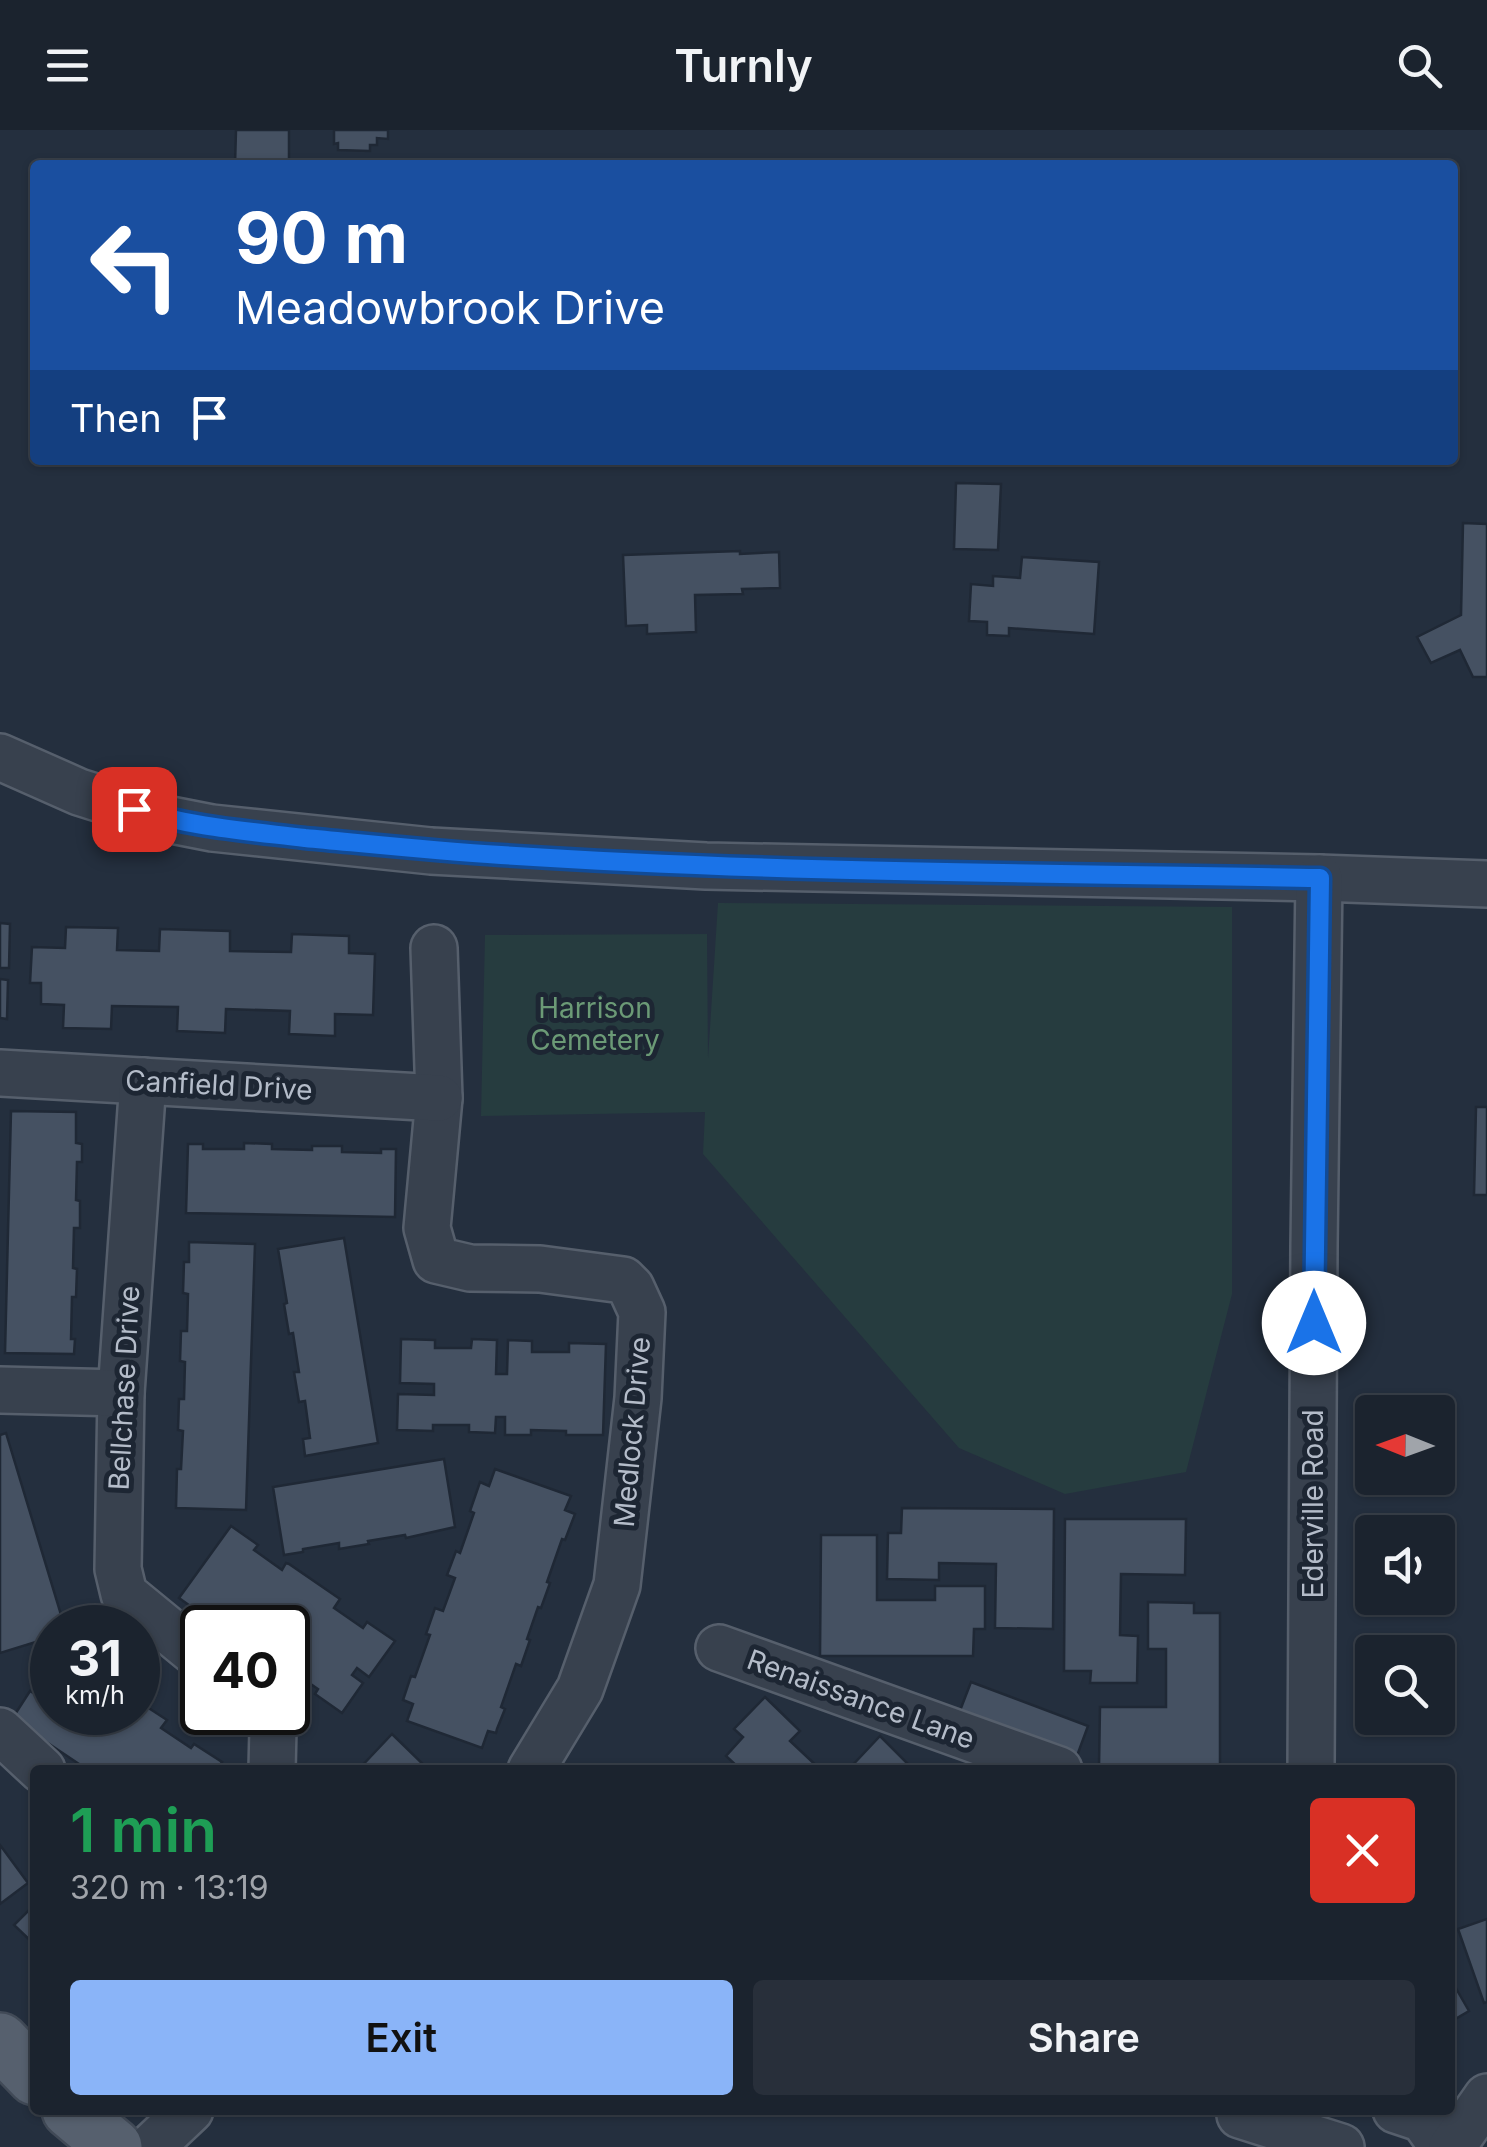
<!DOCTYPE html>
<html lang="en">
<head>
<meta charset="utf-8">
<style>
  body { margin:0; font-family:Inter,sans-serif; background:#282f3a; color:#f1f3f6; height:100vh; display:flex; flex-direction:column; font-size:38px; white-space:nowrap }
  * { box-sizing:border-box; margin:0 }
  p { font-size:32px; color:#a0a4aa }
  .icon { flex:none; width:55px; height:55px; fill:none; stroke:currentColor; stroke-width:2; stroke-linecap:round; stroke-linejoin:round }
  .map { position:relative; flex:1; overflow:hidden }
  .side { position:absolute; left:30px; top:1635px; width:1425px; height:350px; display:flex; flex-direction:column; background:#1b232e; border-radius:10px; box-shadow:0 2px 8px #0004,0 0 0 2px #39404a }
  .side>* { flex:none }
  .top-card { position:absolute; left:30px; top:30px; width:1428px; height:305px; border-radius:10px; box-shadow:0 2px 8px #0004,0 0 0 2px #39404a; background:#1a4fa0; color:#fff; overflow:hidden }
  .needle { width:65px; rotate:271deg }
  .controls { position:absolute; left:1355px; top:1265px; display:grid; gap:20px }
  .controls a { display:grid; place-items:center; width:100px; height:100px; border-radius:10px; background:#1b232e; box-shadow:0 2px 8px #0004,0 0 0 2px #39404a; font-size:50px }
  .speed { position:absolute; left:30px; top:1475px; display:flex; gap:20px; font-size:50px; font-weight:700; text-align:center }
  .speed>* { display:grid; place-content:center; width:130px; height:130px; border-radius:50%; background:#1b232e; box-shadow:0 2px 8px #0004,0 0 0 2px #39404a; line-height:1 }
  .speed small { font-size:25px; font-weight:400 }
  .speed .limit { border:5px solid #111; border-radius:15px; background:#fff; color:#111 }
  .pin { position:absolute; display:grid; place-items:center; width:85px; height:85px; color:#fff; margin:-42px; border-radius:20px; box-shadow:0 5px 15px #0006 }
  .me { position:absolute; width:110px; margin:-55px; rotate:0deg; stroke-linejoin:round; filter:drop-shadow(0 0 8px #0008) }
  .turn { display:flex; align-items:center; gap:35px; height:210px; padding:0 40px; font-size:45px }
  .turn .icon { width:130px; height:130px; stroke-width:2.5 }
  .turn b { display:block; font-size:70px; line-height:85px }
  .then { display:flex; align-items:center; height:95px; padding:0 40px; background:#0003; gap:20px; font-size:38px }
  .round { display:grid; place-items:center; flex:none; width:105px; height:105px; border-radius:10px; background:#282f3a }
  .headline { display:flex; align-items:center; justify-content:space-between; height:170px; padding:0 40px }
  h1 { font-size:60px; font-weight:600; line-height:75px; color:#1e9e55 }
  .button { display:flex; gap:20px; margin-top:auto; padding:20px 40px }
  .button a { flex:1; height:115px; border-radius:10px; background:#8ab4f8; color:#111; font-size:40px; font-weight:600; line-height:115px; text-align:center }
  .button a+a { background:#282f3a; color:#f1f3f6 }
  header { display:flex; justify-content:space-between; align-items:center; height:130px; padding:0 40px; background:#1b232e; font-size:45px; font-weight:600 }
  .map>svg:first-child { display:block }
</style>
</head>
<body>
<header><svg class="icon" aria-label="menu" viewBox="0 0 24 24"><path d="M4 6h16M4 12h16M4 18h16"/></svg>Turnly<svg class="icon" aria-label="search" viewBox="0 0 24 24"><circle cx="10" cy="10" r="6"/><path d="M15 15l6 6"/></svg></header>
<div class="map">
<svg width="1487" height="2017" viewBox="0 0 1487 2017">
  <rect width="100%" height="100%" fill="#242f3e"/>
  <polygon fill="#263c3f" points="718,773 1232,777 1232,1164 1186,1342 1065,1364 959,1318 703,1024 705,982 481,986 485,805 707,804 708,929"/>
  <g fill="#455162" stroke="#1f2835" stroke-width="2.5">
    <polygon points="236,0 289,0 289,35 235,35"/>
    <polygon points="334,0 388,0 388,9 377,8 377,15 370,15 370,21 338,20 338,13 334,14"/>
    <polygon points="956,353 1001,354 998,420 954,419"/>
    <polygon points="1463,393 1487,394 1487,547 1473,547 1460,520 1431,533 1417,507 1461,485"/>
    <polygon points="740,421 740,424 779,422 780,458 742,459 743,464 695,465 696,502 647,504 647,495 626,496 623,425"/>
    <polygon points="1022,427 1099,432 1094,504 1009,498 1009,506 987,505 987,492 969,491 971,454 993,456 993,446 1020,448"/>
    <polygon points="0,793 10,794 9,838 0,838"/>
    <polygon points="66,797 118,798 117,820 159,821 160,799 230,801 230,821 291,822 292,804 349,806 349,823 375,824 373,885 335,884 335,906 289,904 290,881 226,879 225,903 177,901 178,877 112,876 111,899 63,898 64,875 41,874 41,853 30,853 32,817 65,818"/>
    <polygon points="0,849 8,850 7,889 0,888"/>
    <polygon points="1476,977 1487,977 1487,1065 1474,1065"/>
    <polygon points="11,981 76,982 76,1013 82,1014 82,1032 77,1032 76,1070 80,1071 80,1098 74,1098 73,1138 77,1139 76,1167 72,1167 71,1209 75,1209 74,1224 5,1223"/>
    <polygon points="244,1013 272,1014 272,1019 312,1020 312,1016 342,1016 342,1022 381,1023 381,1019 396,1019 395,1087 186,1083 188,1014 203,1014 203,1019 244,1019"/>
    <polygon points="344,1108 378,1313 305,1326 303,1309 310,1308 305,1271 299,1272 294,1242 299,1242 293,1203 289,1204 284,1174 287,1173 278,1119"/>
    <polygon points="189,1112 255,1114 246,1380 176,1378 177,1339 181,1339 183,1301 178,1300 179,1269 184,1269 185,1232 180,1231 181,1201 187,1201 188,1164 183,1163 184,1132 189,1132"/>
    <polygon points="401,1209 435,1210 435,1218 471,1218 472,1209 497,1210 496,1244 507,1244 508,1210 532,1211 532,1222 569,1222 569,1213 606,1214 603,1305 566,1305 566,1301 531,1300 531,1305 505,1305 505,1287 496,1287 495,1303 469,1302 469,1295 433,1295 433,1301 397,1300 398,1264 434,1265 434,1254 400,1253"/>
    <polygon points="6,1303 65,1498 52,1498 52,1507 0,1523 0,1305"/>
    <polygon points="444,1329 455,1397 406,1408 405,1405 368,1411 369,1414 339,1419 339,1413 303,1419 303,1422 284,1425 273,1357"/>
    <polygon points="495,1339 571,1366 565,1380 575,1384 565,1410 562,1409 547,1452 550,1453 541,1478 538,1477 527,1509 530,1510 521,1536 516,1534 501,1577 505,1579 497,1599 496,1603 488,1601 482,1618 407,1591 413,1574 403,1570 411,1546 415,1547 430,1505 426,1504 435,1478 443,1481 455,1448 447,1445 456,1421 460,1423 474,1383 470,1381 480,1352 489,1356"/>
    <polygon points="902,1378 1054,1379 1053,1499 995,1498 996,1434 939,1433 939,1450 887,1449 888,1403 901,1403"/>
    <polygon points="1065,1389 1186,1389 1185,1445 1121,1444 1120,1505 1138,1506 1137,1553 1090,1553 1091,1541 1064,1541"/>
    <polygon points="231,1396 258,1415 254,1420 282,1440 286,1433 289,1434 340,1469 334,1478 363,1498 367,1492 395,1511 369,1547 357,1538 352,1545 363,1553 342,1583 315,1564 318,1559 292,1541 290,1545 288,1544 288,1498 233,1498 211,1482 207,1488 179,1468"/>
    <polygon points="821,1405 877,1405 877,1470 935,1470 935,1456 985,1456 985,1499 974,1499 973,1526 820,1526"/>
    <polygon points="1148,1472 1194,1473 1194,1483 1220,1483 1220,1637 1099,1637 1100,1577 1166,1577 1166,1519 1148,1519"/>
    <polygon points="52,1529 52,1582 131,1582 136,1586 144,1575 167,1590 161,1598 191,1618 194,1614 222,1632 217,1640 79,1640 82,1636 12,1589 30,1561 40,1567 47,1557 38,1552"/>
    <polygon points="971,1552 1088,1596 1074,1634 956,1591"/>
    <polygon points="765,1567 800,1601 790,1611 821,1640 741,1640 726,1626 743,1607 734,1599"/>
    <polygon points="392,1604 429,1640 358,1640"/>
    <polygon points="880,1606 914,1640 848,1640"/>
    <polygon points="0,1715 28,1753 0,1774"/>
    <polygon points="35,1774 35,1815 14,1795"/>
    <polygon points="1487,1789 1487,1872 1484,1873 1458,1799"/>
    <polygon points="1450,1848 1469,1881 1450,1892"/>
  </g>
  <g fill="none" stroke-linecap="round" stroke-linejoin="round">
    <defs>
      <g id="minor">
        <polyline points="0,627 79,662 161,688 212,698 431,721 706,736 1319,748 1487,754"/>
        <polyline points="434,818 439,968 427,1098 436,1130 470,1138 540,1139 623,1150 631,1158 642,1182 638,1268 617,1455 580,1559 531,1640"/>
        <polyline points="0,943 439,968"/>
        <polyline points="143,951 121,1263 118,1439 124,1464 202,1528"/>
        <polyline points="0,1260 121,1263"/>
        <polyline points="719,1518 1059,1640"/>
        <polyline points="264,1582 273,1598 272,1640"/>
        <polyline points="0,1601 42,1640"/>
        <polyline points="1311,1640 1314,1116 1319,748"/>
        <polyline points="1396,1980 1423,1989 1443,2017"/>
        <polyline points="1240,1985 1341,2017"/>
        <polyline points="151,2017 190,1980"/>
        <polyline points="1452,2017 1487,1967"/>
      </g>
      <g id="major">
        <polyline points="0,1911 35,1947"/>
        <polyline points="70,1980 114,2017"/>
      </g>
    </defs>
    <use href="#minor" stroke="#565f6c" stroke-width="50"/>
    <use href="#major" stroke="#414a57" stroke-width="60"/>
    <use href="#minor" stroke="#38414e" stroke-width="45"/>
    <use href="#major" stroke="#56606e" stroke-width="55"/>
  </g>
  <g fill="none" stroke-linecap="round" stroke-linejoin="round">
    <defs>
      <path id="route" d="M134 679C190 697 247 701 305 708 370 714 436 721 501 725 774 743 1047 743 1320 748L1314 1193"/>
    </defs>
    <use href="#route" stroke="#114b97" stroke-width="25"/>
    <use href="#route" stroke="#1a73e8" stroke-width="18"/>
  </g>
  <g text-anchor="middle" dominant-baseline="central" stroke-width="10" stroke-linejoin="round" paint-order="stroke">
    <g font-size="28" fill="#6b9a76" stroke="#1d2633">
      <text x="595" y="878">Harrison<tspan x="595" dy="32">Cemetery</tspan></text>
    </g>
    <g font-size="28" fill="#b4bcc9" stroke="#1d2633">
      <text transform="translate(219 955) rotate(3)">Canfield Drive</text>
      <text transform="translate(124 1258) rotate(-87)">Bellchase Drive</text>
      <text transform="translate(632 1302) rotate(-85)">Medlock Drive</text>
      <text transform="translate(1313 1374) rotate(-90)">Ederville Road</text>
      <text transform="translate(861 1569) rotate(20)">Renaissance Lane</text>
    </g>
  </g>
</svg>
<div class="controls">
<a><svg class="needle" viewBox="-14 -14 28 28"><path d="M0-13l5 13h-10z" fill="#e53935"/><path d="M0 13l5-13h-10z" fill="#a0a4aa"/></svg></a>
<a><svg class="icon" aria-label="sound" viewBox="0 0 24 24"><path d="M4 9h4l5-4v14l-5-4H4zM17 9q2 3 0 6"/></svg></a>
<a><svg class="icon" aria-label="search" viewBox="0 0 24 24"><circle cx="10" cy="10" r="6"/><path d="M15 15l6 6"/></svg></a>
</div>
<div class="speed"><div>31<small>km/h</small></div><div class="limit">40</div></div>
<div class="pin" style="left:134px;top:679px;background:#d93025"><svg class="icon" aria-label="arrive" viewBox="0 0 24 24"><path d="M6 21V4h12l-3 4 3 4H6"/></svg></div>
<svg class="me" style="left:1314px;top:1193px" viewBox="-20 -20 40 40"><circle r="19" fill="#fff"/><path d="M0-13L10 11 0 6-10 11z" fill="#1a73e8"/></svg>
<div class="top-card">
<div class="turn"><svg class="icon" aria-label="left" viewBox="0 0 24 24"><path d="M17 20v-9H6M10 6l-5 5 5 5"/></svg><div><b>90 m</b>Meadowbrook Drive</div></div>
<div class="then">Then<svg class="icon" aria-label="arrive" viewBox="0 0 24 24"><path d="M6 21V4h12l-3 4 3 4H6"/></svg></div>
</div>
<section class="side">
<div class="headline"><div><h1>1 min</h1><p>320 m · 13:19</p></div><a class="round" style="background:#d93025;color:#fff"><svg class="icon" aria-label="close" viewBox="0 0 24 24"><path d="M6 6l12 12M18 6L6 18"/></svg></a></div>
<div class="button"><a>Exit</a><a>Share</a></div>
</section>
</div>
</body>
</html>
